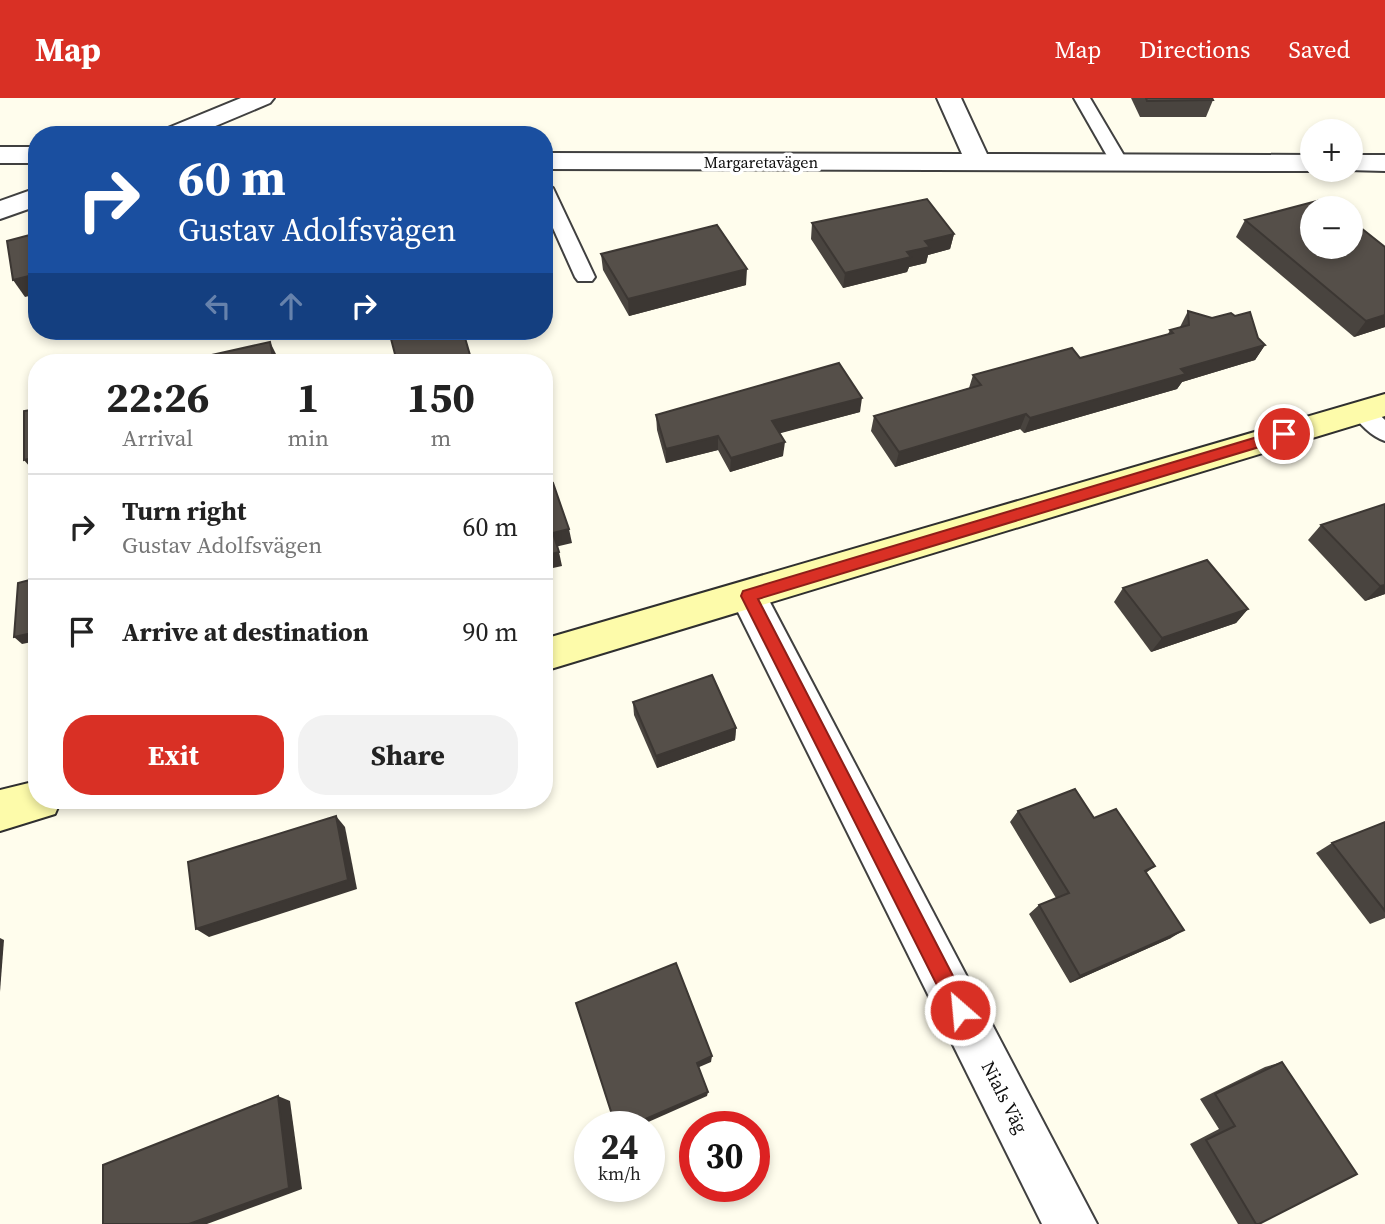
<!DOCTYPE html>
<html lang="en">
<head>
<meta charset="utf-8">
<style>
  body { margin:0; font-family:"Source Serif 4",serif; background:#f2f2f2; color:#222; height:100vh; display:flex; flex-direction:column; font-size:26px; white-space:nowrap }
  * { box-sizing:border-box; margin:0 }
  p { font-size:23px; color:#767676 }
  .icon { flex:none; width:38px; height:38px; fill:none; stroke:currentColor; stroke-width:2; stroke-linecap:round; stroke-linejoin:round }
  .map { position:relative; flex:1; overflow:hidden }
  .sheet { position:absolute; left:28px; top:256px; width:525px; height:455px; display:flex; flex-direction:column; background:#fff; border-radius:28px; box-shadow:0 4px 10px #0003 }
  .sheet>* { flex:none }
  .guide { position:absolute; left:28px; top:28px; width:525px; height:214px; border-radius:28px; box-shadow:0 4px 10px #0003; background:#1a4fa0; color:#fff; overflow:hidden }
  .tools { position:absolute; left:1300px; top:21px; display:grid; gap:14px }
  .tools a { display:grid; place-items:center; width:63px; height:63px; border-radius:50%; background:#fff; box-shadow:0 4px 10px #0003; font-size:35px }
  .speed { position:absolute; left:574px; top:1013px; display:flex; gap:14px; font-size:35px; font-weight:700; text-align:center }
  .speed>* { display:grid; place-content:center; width:91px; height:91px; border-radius:50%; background:#fff; box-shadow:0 4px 10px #0003; line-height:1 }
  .speed small { font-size:18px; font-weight:400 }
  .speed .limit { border:10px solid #d22; background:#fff; color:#111 }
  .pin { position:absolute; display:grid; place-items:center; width:60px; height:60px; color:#fff; margin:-30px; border:4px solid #fff; border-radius:50%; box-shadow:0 2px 7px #0007 }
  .me { position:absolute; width:77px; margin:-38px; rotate:333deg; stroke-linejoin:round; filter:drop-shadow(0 0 5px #0008) }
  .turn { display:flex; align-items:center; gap:24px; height:147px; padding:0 35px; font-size:32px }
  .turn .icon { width:91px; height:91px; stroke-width:2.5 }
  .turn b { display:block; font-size:49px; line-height:60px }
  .lanes { display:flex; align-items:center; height:66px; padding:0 35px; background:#0003; justify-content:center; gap:35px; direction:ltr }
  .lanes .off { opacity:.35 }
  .eta { display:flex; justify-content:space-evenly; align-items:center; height:119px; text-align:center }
  .eta b { font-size:42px; font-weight:700; line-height:49px }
  .cta { display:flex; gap:14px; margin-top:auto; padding:14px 35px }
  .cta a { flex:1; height:80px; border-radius:28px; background:#d93025; color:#fff; font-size:28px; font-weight:700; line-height:80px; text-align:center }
  .cta a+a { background:#f2f2f2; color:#222 }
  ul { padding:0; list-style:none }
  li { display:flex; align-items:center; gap:21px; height:105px; padding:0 35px; border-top:2px solid #e0e0e0 }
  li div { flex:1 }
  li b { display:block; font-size:26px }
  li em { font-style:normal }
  header { display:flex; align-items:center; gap:42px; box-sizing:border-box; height:98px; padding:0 35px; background:#d93025; color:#fff }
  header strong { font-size:33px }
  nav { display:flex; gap:38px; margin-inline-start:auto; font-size:24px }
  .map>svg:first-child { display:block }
</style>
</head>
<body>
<header>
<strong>Map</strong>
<nav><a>Map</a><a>Directions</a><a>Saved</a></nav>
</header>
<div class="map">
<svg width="1385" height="1126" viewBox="0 0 1385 1126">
  <rect width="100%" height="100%" fill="#fffded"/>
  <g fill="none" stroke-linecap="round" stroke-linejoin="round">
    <defs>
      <g id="lane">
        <polygon points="1074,0 1090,0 1129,66 1126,70 1114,70"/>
        <polygon points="544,85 553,90 595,179 592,183 578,183 575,179 544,110"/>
        <path d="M1362 305 1370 308 1385 322V343C1372 339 1358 325 1351 313L1354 308Z"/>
      </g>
      <g id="street">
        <polygon points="241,0 274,0 270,5 194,37 160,37 163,32"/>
        <polygon points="937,0 961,0 987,56 1312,57 1312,72 1316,72 1312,73 544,71 544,55 962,56"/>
        <rect x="0" y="49" width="37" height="16"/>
        <polygon points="1351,57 1385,57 1385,73 1347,72 1351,72"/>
        <polygon points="37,90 37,108 0,121 0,103"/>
        <polygon points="748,483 761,487 1097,1126 1042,1126 730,498 735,487"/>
      </g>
      <g id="secondary">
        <polygon points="1385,296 1385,318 544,573 544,541"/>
        <polygon points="37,683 37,702 61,702 55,716 0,733 0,692"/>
      </g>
    </defs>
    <use href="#lane" stroke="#404040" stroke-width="4"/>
    <use href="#street" stroke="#404040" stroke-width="4"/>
    <use href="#secondary" stroke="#2f2f2f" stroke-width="4"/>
    <use href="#lane" fill="#fff" fill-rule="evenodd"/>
    <use href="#street" fill="#fff" fill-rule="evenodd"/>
    <use href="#secondary" fill="#fdfbaa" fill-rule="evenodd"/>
  </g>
  <g fill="#49443f">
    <polygon points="1131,0 1212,0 1213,2 1206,19 1140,19"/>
    <polygon points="1245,122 1385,229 1354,239 1236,139"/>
    <polygon points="812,125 954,136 950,151 928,157 926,165 909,169 907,174 843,190 811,141"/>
    <polygon points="601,156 746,187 629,218 603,172"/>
    <polygon points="1188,213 1258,240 1265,247 1255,262 1182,284 1177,291 1024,335 1020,331 895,369 871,333 874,318 969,290 973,277 1080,260 1168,236 1170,232 1180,229"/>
    <polygon points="860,314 779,335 783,358 730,374 718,352 666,365 657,332 656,317"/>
    <polygon points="1385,406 1385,496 1365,503 1308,442 1321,427"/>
    <polygon points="1123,490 1248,511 1236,525 1151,554 1114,504"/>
    <polygon points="633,604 736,630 735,642 657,670 634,617"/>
    <polygon points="1018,713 1094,720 1155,768 1146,775 1171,840 1070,885 1029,816 1039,807 1056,800 1010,724"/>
    <polygon points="1385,724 1385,820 1370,826 1316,755 1332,745"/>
    <polygon points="1282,964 1259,1126 1238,1126 1190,1046 1219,1031 1200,1001 1265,969"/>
  </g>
  <g fill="#3c3733">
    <polygon points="954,136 950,151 928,157 926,165 909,169 907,174 843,190 845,175 907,154 925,143"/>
    <polygon points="747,171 746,187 629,218 628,201"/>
    <polygon points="37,176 37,196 25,199 13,182"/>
    <polygon points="1385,217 1385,229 1354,239 1366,223"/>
    <polygon points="270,244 278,260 279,264 274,264"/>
    <polygon points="1265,247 1255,262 1182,284 1177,291 1024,335 1030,320 1181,271"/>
    <polygon points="862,300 860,314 770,338 772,323"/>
    <polygon points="1026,316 1020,331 895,369 899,354"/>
    <polygon points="718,338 718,352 666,365 666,351"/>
    <polygon points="785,344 783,358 730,374 731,360"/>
    <polygon points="37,359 37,376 36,376 24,362"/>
    <polygon points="569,431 572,445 555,449 553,435"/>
    <polygon points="559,454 562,468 544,472 544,458"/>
    <polygon points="1385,487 1385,496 1365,503 1380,488"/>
    <polygon points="1248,511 1236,525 1151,554 1162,540"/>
    <polygon points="37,534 37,543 22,546 14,539"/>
    <polygon points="736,630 735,642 657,670 656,658"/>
    <polygon points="336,718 345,729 357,791 209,839 196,831"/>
    <polygon points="1184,832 1171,840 1070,885 1080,878"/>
    <polygon points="0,840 4,842 0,894"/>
    <polygon points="712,958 711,964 697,970 697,965"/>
    <polygon points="708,994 707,998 637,1029 627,1029"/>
    <polygon points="278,998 290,1003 302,1091 207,1126 189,1126"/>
  </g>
  <g fill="#554f49" stroke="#3c3733" stroke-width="2">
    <polygon points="1146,0 1212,0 1213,2 1147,3"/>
    <polygon points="927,101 954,136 925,143 930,149 907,154 911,159 845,175 812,125"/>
    <polygon points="1324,101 1336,110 1312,110 1312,149 1351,149 1351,122 1385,149 1385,217 1366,223 1245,122"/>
    <polygon points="717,127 747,171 628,201 601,156"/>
    <polygon points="37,135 37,176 13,182 7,143"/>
    <polygon points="1188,213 1212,220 1231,215 1235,218 1250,214 1258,240 1265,247 1181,271 1186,276 1030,320 1026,316 899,354 874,318 981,287 973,277 1072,250 1080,260 1173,235 1170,232 1189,227"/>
    <polygon points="389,233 463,233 472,264 397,264"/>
    <polygon points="270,244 274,264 208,264 207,258"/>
    <polygon points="839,265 862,300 772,323 785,344 731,360 718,338 666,351 656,317"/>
    <polygon points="37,311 37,359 24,362 24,313"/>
    <polygon points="544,376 548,386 553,385 569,431 553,435 559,454 544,458"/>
    <polygon points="1385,406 1385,487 1380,488 1321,427"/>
    <polygon points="1207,462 1248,511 1162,540 1123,490"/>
    <polygon points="37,480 37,534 14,539 18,485"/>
    <polygon points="712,577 736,630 656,658 633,604"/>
    <polygon points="1075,691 1094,720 1116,711 1155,768 1145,773 1184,832 1080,878 1039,807 1069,795 1018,713"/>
    <polygon points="336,718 348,782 196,831 188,764"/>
    <polygon points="1385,724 1385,813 1332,745"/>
    <polygon points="676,865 712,958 697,965 708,994 627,1029 616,1029 576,905"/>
    <polygon points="1282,964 1357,1076 1259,1126 1256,1126 1206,1042 1235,1028 1215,996"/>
    <polygon points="278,998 289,1090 189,1126 103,1126 103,1067"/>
  </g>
  <polygon fill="#d93025" stroke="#8d1f18" stroke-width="2" points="1284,331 1289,333 1289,340 758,501 967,905 970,912 967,919 960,922 953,919 741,498 743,493"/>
  <g text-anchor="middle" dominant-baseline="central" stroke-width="7" stroke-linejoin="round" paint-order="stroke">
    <g font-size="16" fill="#0d0d0d" stroke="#fff">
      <text x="761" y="64">Margaretavägen</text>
    </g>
    <g font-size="19" fill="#0d0d0d" stroke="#fff">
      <text transform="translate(1005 999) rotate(63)">Nials Väg</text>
    </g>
  </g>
</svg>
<div class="tools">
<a>+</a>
<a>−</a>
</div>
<div class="speed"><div>24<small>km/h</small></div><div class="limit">30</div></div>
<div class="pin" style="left:1284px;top:336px;background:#d93025"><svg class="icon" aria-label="arrive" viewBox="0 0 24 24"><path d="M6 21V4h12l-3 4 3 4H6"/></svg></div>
<svg class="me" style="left:960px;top:912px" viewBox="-20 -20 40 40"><circle r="17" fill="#d93025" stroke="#fff" stroke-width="3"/><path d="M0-11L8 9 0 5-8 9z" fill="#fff"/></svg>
<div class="guide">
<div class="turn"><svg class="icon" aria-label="right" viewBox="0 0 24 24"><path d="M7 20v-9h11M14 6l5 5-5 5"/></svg><div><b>60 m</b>Gustav Adolfsvägen</div></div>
<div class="lanes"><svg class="icon off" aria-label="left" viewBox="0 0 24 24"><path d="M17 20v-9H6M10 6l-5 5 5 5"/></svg><svg class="icon off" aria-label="ahead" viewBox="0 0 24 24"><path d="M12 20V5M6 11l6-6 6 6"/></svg><svg class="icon" aria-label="right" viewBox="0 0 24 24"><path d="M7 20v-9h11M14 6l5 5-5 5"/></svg></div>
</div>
<section class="sheet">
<div class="eta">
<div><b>22:26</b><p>Arrival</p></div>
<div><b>1</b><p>min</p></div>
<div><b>150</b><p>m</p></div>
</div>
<ul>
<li><svg class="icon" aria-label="right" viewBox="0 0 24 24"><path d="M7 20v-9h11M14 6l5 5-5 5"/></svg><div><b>Turn right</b><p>Gustav Adolfsvägen</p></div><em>60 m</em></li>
<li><svg class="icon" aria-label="arrive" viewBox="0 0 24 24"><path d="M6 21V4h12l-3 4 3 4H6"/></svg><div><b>Arrive at destination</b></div><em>90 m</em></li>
</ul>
<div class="cta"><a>Exit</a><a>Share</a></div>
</section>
</div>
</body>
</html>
